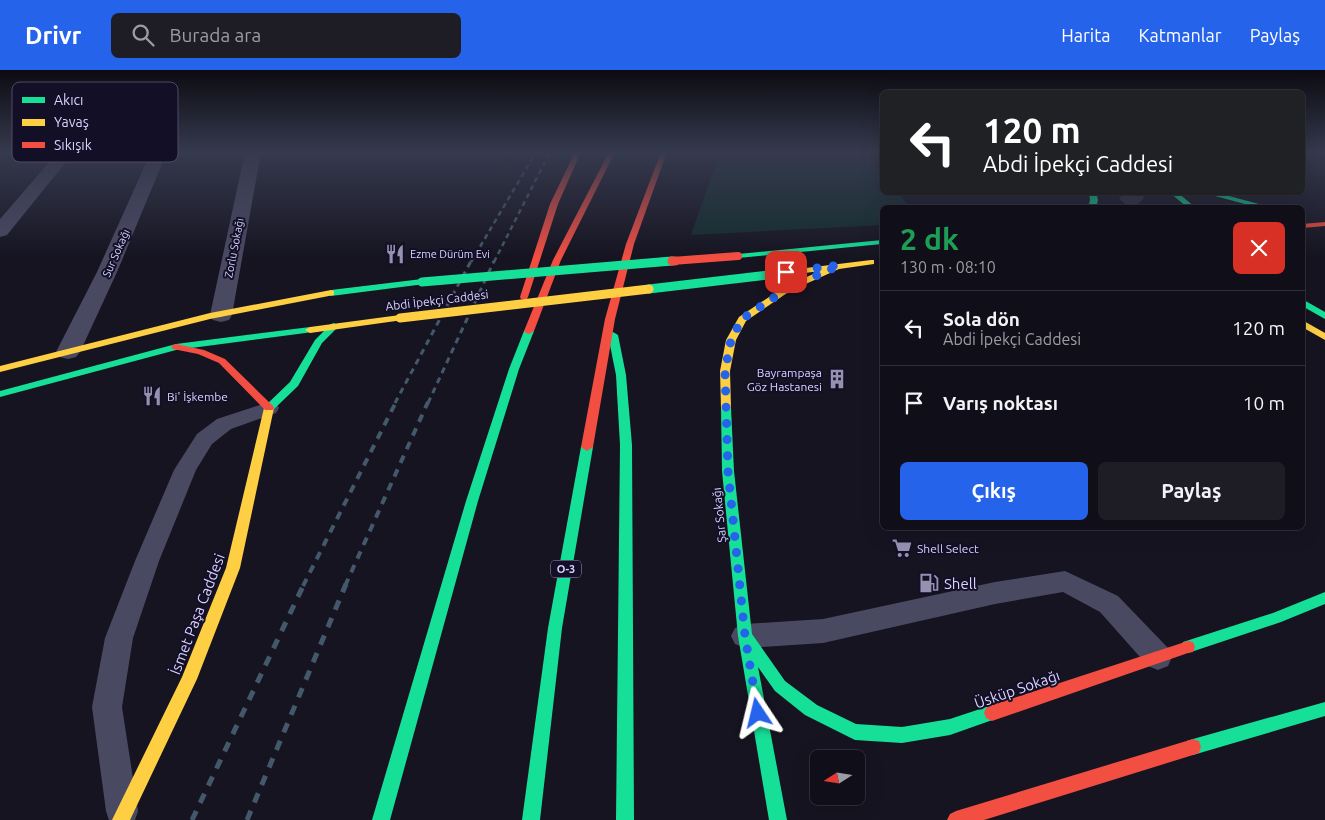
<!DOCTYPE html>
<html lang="tr">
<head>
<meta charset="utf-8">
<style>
  body { margin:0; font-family:Ubuntu,sans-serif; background:#1e1d26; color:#f1f3f6; height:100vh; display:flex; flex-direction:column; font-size:19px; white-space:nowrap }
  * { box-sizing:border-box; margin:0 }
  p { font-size:16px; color:#9c9ca2 }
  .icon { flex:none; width:28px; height:28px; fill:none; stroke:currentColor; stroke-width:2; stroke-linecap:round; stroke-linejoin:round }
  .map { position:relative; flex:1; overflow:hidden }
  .details { position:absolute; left:880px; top:135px; width:425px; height:325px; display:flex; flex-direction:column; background:#100f19; border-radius:8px; box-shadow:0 5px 20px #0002,0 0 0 1px #302f38 }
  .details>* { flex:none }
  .banner { position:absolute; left:880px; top:20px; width:425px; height:105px; border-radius:8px; box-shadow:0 5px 20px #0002,0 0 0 1px #302f38; background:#202124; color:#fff; overflow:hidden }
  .needle { width:32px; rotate:258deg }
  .fabs { position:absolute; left:810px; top:680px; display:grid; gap:10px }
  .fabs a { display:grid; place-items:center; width:55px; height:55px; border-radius:8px; background:#100f19; box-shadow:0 5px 20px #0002,0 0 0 1px #302f38; font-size:25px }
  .pin { position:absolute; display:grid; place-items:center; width:42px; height:42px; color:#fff; margin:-21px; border-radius:10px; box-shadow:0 2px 8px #0006 }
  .me { position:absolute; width:55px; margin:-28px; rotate:350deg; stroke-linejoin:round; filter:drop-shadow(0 0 4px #0008) }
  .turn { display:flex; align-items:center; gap:18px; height:105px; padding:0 20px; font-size:22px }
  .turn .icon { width:65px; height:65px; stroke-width:2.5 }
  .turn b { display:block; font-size:35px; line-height:42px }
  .round { display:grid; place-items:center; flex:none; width:52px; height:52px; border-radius:8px; background:#1e1d26 }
  .head { display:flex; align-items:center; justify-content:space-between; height:85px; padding:0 20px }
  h1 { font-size:30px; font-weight:700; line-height:38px; color:#1e9e55 }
  .button { display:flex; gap:10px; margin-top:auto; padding:10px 20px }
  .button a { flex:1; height:58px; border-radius:8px; background:#2563eb; color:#fff; font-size:20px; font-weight:700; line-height:58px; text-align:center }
  .button a+a { background:#1e1d26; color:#f1f3f6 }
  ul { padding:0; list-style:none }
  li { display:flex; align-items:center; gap:15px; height:75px; padding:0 20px; border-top:1px solid #302f38 }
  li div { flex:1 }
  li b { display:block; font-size:19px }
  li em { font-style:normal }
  header { display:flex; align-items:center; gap:30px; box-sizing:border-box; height:70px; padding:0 25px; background:#2563eb; color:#fff }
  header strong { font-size:24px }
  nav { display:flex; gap:28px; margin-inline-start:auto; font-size:18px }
  .search { width:350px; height:45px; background:#1e1d26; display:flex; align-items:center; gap:12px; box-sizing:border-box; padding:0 18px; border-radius:8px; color:#9c9ca2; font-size:19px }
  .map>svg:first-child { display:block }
</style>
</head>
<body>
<header>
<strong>Drivr</strong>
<div class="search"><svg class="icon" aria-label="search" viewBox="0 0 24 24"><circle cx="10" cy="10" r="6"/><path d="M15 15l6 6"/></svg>Burada ara</div>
<nav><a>Harita</a><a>Katmanlar</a><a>Paylaş</a></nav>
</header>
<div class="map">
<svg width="1325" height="750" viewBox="0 0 1325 750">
  <rect width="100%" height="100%" fill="#161421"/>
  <polygon fill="#132c2d" points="720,82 864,82 882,104 882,122 898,123 910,137 882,138 882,155 691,165"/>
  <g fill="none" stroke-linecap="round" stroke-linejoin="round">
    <polyline stroke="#333142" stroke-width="18" stroke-dasharray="18 9" stroke-linecap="butt" points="1125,122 1143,138"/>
    <g fill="#4a4962" fill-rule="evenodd">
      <polygon points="269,332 276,333 279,338 276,343 231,359 212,374 196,400 159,491 133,568 122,637 138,741 135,750 109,750 106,741 92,637 105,568 135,491 174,400 197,364 217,349"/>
      <polygon points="1065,501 1118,526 1168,578 1172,587 1168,596 1158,600 1148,596 1100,542 1063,522 995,534 823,573 745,578 735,574 731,566 735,558 745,554 823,549 995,512"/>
    </g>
    <g fill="#4a4962" fill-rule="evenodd">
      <polygon points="58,82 74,82 7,165 0,167 0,149"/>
      <polygon points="151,82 167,82 117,202 80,282 76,287 68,289 60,287 56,282 97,202"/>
      <polygon points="245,82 261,82 232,245 229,250 221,252 213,250 210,245"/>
    </g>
    <g fill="#16e098" fill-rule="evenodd">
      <polygon points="1089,122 1096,122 1098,130 1096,138 1088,138 1090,130"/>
      <polygon points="1169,122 1177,122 1196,138 1188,138"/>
      <polygon points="1200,122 1214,122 1274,138 1260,138"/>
      <polygon points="882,170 882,174 738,188 734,186 738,184"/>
      <polygon points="422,209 426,212 425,214 331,226 327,223 331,220"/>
      <polygon points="1302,229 1325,242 1325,249 1302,236"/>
      <polygon points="334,253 339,256 322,273 298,316 273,340 265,340 264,338 265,336 290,312 315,270 331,254"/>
      <polygon points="310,257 315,260 313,262 176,280 0,327 0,321 176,274"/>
      <polygon points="529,258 534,261 519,299 478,431 390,750 372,750 466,431 509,299 524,261"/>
      <polygon points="613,262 618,265 626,305 632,375 634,750 616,750 620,375 616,305 608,265"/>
      <polygon points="726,335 731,338 734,401 752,564 785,611 817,635 856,654 902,657 950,649 992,635 998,638 1000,643 998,648 950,665 902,673 855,670 805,645 775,621 758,597 787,750 769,750 738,566 722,401 721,338"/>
      <polygon points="587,373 593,377 562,558 540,750 522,750 548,558 581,377"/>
      <polygon points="1325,522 1325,534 1281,552 1188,583 1183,582 1181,577 1183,572 1273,543"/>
      <polygon points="1325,632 1325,646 1193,685 1187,683 1185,677 1187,671 1193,669"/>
    </g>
    <g fill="#ffcf43" fill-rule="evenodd">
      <polygon points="871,190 874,190 874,194 839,199 790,221 746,251 736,270 730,301 731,338 730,340 722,340 721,338 720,301 726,270 739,247 784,217 820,201 768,208 764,205 765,203"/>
      <polygon points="331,220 334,221 334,225 210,249 0,302 0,296 210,243"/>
      <polygon points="400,245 403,246 403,250 310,263 305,260 310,257"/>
      <polygon points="1302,250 1325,263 1325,270 1302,257"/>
      <polygon points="269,335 274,338 240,498 197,609 130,750 112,750 182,607 226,498 264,338"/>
    </g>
    <g fill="#f24e42" fill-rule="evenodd">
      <polygon points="575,82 581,82 558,134 528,227 527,229 521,229 520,227 550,134"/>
      <polygon points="609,82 615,82 561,190 534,261 529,264 526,263 524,261 553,190"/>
      <polygon points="661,82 667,82 634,174 615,249 593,377 587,381 581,377 605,249 626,174"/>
      <polygon points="1325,152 1325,156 1302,158 1302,154"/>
      <polygon points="176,274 204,280 225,289 273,336 274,338 273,340 265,340 219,293 198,284 173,279 171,277 173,275"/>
      <polygon points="1188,571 1193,572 1195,577 1193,582 1188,583 992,651 986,648 984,643 986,638 992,635"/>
      <polygon points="1193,669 1199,671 1201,677 1199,683 1193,685 984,750 947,750 950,744 956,741"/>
    </g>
    <g stroke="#43596b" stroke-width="2.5" stroke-dasharray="5 4" stroke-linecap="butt">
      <polyline points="471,192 536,82"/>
      <polyline points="494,192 550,82"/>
    </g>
    <g stroke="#43596b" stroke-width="3" stroke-dasharray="6 5" stroke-linecap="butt">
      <polyline points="395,333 471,191"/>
      <polyline points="428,333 494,191"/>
    </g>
    <g stroke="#43596b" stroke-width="4" stroke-dasharray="8 7" stroke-linecap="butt">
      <polyline points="303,516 396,332"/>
      <polyline points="345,516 428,332"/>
    </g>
    <g stroke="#43596b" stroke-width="5" stroke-dasharray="10 9" stroke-linecap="butt">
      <polyline points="192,750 304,514"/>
      <polyline points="247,750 346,514"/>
    </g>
    <polyline stroke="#16e098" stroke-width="8" points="660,192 672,191"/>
    <g stroke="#16e098" stroke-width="9">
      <polyline points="422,212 672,191"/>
      <polyline points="649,219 768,205"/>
    </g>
    <polyline stroke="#ffcf43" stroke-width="9" points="400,248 649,219"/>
    <polyline stroke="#f24e42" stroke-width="8" points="672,191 738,186"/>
    <polyline stroke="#f24e42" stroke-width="9" points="672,191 675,191"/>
  </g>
  <linearGradient id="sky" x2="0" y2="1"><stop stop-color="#0c0b12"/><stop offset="0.44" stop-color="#363a4e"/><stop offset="1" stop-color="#363a4e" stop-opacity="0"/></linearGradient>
  <rect width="1325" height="187" fill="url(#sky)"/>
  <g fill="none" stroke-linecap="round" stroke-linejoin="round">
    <polyline stroke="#2563eb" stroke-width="9" stroke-dasharray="0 16.2" points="758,643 745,566 728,401 725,301 731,270 742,249 787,219 840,195 786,202"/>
  </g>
  <defs>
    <symbol id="restaurant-bare" viewBox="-9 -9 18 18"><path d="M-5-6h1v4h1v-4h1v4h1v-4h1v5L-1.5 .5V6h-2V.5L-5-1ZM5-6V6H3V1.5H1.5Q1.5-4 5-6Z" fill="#9591b1" stroke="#130f26" stroke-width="2.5" paint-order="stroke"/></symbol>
    <symbol id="building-bare" viewBox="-9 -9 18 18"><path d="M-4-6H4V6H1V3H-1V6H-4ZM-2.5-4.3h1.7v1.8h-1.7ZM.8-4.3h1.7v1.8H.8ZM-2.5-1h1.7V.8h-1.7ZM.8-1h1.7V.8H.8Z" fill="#9591b1" stroke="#130f26" stroke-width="2.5" paint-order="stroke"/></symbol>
    <symbol id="supermarket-bare" viewBox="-9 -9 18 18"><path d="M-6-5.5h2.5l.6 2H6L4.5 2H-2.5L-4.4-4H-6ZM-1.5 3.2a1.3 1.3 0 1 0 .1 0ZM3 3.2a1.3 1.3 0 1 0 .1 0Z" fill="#9591b1" stroke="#130f26" stroke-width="2.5" paint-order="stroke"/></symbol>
    <symbol id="fuel-bare" viewBox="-9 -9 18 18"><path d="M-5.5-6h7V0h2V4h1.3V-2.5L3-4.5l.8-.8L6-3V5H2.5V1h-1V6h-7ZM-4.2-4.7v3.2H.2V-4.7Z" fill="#9591b1" stroke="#130f26" stroke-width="2.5" paint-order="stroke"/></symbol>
  </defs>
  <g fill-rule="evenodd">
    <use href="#restaurant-bare" x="381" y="170" width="28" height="28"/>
    <use href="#building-bare" x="823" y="295" width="28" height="28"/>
    <use href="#restaurant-bare" x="138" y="312" width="28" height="28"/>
    <use href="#supermarket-bare" x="888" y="464" width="28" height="28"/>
    <use href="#fuel-bare" x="915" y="499" width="28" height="28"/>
  </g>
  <g text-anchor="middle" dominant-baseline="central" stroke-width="4" stroke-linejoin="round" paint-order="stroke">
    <g font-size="11" fill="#d9d4ff" stroke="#130f26">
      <text transform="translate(234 178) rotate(-79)">Zorlu Sokağı</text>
      <text transform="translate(116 183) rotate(-66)">Sur Sokağı</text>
    </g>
    <g font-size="11" fill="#d9d4ff" stroke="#130f26" text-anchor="start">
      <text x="410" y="184">Ezme Dürüm Evi</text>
    </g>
    <rect fill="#130f26" stroke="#9e99be" stroke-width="1" x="551" y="490.5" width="30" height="17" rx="4"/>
    <g font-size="11" font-weight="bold" fill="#d9d4ff">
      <text x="566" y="499">O-3</text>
    </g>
    <g font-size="12" fill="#d9d4ff" stroke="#130f26">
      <text transform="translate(437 230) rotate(-7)">Abdi İpekçi Caddesi</text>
      <text transform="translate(719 445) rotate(-96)">Şar Sokağı</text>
    </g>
    <g font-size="12" fill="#d9d4ff" stroke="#130f26" text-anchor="start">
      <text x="822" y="302" text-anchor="end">Bayrampaşa<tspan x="822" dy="14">Göz Hastanesi</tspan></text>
      <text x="167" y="326">Bi' İşkembe</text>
      <text x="917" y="478">Shell Select</text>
    </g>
    <g font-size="15" fill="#d9d4ff" stroke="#130f26" text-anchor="start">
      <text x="944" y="513">Shell</text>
    </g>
    <g font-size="15" fill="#d9d4ff" stroke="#130f26">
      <text transform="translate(197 544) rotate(-69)">İsmet Paşa Caddesi</text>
      <text transform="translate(1017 619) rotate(-19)">Üsküp Sokağı</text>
    </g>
  </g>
  <rect x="12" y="12" width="166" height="80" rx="8" fill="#130f26" stroke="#4e4a67" stroke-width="1"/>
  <rect x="22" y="27" width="23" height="6" fill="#16e098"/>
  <rect x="22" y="49" width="23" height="7" fill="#ffcf43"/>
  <rect x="22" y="72" width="23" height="6" fill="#f24e42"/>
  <g font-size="14" fill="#d9d4ff">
    <text x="54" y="35">Akıcı</text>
    <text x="54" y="57">Yavaş</text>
    <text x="54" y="80">Sıkışık</text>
  </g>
</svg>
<div class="fabs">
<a><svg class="needle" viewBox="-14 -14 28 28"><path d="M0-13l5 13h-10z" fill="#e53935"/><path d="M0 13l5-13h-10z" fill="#9c9ca2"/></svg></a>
</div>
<div class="pin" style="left:786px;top:202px;background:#d93025"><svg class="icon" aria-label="arrive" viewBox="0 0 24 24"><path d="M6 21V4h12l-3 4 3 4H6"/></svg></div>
<svg class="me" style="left:758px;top:643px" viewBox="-20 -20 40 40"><path d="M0-17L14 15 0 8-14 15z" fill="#2563eb" stroke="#fff" stroke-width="4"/></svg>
<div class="banner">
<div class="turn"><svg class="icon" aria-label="left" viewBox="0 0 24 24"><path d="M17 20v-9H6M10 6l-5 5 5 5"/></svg><div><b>120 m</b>Abdi İpekçi Caddesi</div></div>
</div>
<section class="details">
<div class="head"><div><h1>2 dk</h1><p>130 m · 08:10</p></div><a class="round" style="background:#d93025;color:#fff"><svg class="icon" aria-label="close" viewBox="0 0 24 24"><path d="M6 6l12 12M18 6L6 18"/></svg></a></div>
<ul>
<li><svg class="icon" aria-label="left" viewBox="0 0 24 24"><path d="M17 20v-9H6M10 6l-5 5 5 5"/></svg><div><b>Sola dön</b><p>Abdi İpekçi Caddesi</p></div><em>120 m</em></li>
<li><svg class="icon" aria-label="arrive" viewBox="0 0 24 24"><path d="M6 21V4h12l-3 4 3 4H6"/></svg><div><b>Varış noktası</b></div><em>10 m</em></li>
</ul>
<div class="button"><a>Çıkış</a><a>Paylaş</a></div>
</section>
</div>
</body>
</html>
